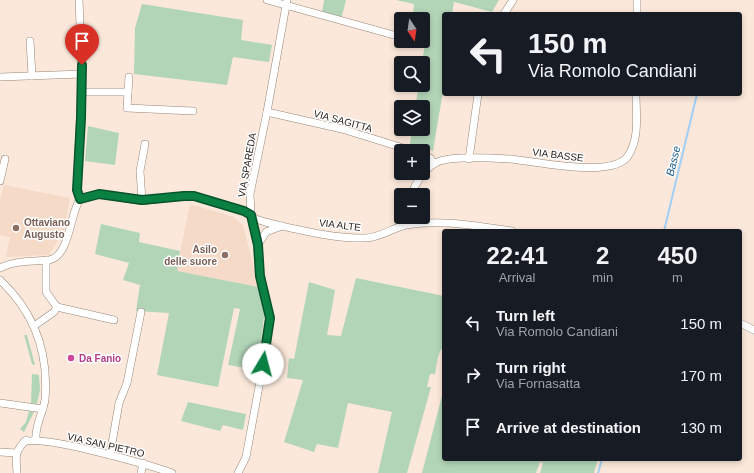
<!DOCTYPE html>
<html lang="en">
<head>
<meta charset="utf-8">
<style>
  body { margin:0; font-family:Arial,sans-serif; background:#20242c; color:#f1f3f6; height:100vh; display:flex; flex-direction:column; font-size:15px; white-space:nowrap }
  * { box-sizing:border-box; margin:0 }
  p { font-size:13px; color:#9ea1a6 }
  .icon { flex:none; width:22px; height:22px; fill:none; stroke:currentColor; stroke-width:2; stroke-linecap:round; stroke-linejoin:round }
  .map { position:relative; flex:1; overflow:hidden }
  .details { position:absolute; left:442px; top:229px; width:300px; height:232px; display:flex; flex-direction:column; background:#171b24; border-radius:4px; box-shadow:0 2px 6px #0003 }
  .details>* { flex:none }
  .guide { position:absolute; left:442px; top:12px; width:300px; height:84px; border-radius:4px; box-shadow:0 2px 6px #0003; background:#171b24; color:#f1f3f6; overflow:hidden }
  .needle { width:26px; rotate:167deg }
  .fabs { position:absolute; left:394px; top:12px; display:grid; gap:8px }
  .fabs a { display:grid; place-items:center; width:36px; height:36px; border-radius:4px; background:#171b24; box-shadow:0 2px 6px #0003; font-size:20px }
  .pin { position:absolute; display:grid; place-items:center; width:34px; height:34px; color:#fff; margin:-41px -17px; border-radius:50% 50% 50% 0; rotate:-45deg; box-shadow:0 0 4px #0007 }
  .pin .icon { rotate:45deg }
  .me { position:absolute; width:44px; margin:-22px; rotate:8deg; stroke-linejoin:round; filter:drop-shadow(0 0 3px #0008) }
  .turn { display:flex; align-items:center; gap:14px; height:84px; padding:0 20px; font-size:18px }
  .turn .icon { width:52px; height:52px; stroke-width:2.5 }
  .turn b { display:block; font-size:28px; line-height:34px }
  .eta { display:flex; justify-content:space-evenly; align-items:center; height:68px; text-align:center }
  .eta b { font-size:24px; font-weight:700; line-height:28px }
  ul { padding:0; list-style:none }
  li { display:flex; align-items:center; gap:12px; height:52px; padding:0 20px }
  li div { flex:1 }
  li b { display:block; font-size:15px }
  li em { font-style:normal }
  .map>svg:first-child { display:block }
</style>
</head>
<body>
<div class="map">
<svg width="754" height="473" viewBox="0 0 754 473">
  <rect width="100%" height="100%" fill="#fbe8da"/>
  <g fill="#f4dac7">
    <polygon points="4,185 70,198 64,230 49,255 6,257 10,237 0,235 0,201"/>
    <polygon points="190,204 234,217 243,225 259,287 176,271"/>
  </g>
  <g fill="#b2d5b8">
    <polygon points="324,0 346,0 341,20 322,13"/>
    <polygon points="396,0 499,0 492,12 454,2 452,14 444,14 444,85 433,151 424,146 410,144 412,129 423,129 423,107 415,107 419,85 423,85 422,63 429,19 413,16 414,4"/>
    <polygon points="142,4 243,20 241,40 272,45 269,62 233,57 227,85 134,74 135,28"/>
    <polygon points="88,126 119,133 115,165 85,161"/>
    <polygon points="101,224 140,233 139,242 180,251 177,271 259,287 264,316 258,370 228,365 240,309 234,308 218,387 157,375 169,313 136,311 140,285 123,280 129,263 95,254"/>
    <path d="M356 278 444 296V346C437 352 437 366 435 374H430L427 387H431L407 473H378L392 412 348 403 338 448 317 444 314 452 284 442 303 380 287 378 289 358 294 359 309 282 335 290 327 335 341 336Z"/>
    <polygon points="24,335 27,335 35,365 32,364"/>
    <polygon points="32,374 39,375 40,390 37,404 31,403"/>
    <polygon points="444,388 444,459 598,459 594,473 540,473 543,463 540,462 536,473 422,473"/>
    <polygon points="188,402 246,414 243,430 223,425 220,431 181,421"/>
    <polygon points="29,411 34,412 24,432 20,429 26,422"/>
  </g>
  <g fill="none" stroke-linecap="round" stroke-linejoin="round">
    <g stroke="#a1cff6" stroke-width="2">
      <polyline points="664,231 697,94"/>
      <polyline points="598,473 602,459"/>
    </g>
    <defs>
      <g id="minor">
        <polyline points="79,0 82,74 77,190 80,199"/>
        <polyline points="267,0 401,37"/>
        <polyline points="504,14 513,0"/>
        <polyline points="637,14 637,0"/>
        <polyline points="30,41 32,76"/>
        <polyline points="0,77 82,74"/>
        <polyline points="81,92 128,92 127,108 193,111"/>
        <polyline points="128,92 129,77"/>
        <polyline points="267,112 342,129 413,151"/>
        <polyline points="423,154 430,158 434,164"/>
        <polyline points="469,159 478,94"/>
        <path d="M423 173C428 168 434 163 440 161 455 156 494 158 510 159 535 161 613 179 628 156 640 138 636 114 636 94"/>
        <polyline points="0,181 5,159"/>
        <polyline points="412,195 415,186 423,173"/>
        <polyline points="142,201 140,171 145,144"/>
        <polyline points="403,226 405,217"/>
        <polyline points="258,245 266,232 282,226"/>
        <path d="M0 268C15 260 33 262 49 260 70 256 70 213 80 199L99 194 142 201 184 196H194L244 211 256 219 265 222C296 229 334 239 365 238 380 238 392 228 406 225 442 219 476 226 512 231"/>
        <path d="M0 280C34 312 49 353 45 400 43 412 35 426 36 438L34 440"/>
        <polyline points="57,307 114,320"/>
        <polyline points="740,323 754,330"/>
        <polyline points="34,326 54,312 57,307 46,292 46,260"/>
        <polyline points="0,403 43,409"/>
        <path d="M24 442C42 434 149 465 172 473"/>
        <polyline points="0,452 16,453"/>
        <polyline points="110,455 119,403 127,383 141,312"/>
        <path d="M17 473C16 457 14 452 26 440"/>
        <polyline points="141,473 143,463"/>
        <polyline points="238,473 246,457 263,365 270,318 260,276 258,245 251,215 250,194 267,112 287,0"/>
      </g>
    </defs>
    <use href="#minor" stroke="#978679" stroke-width="8"/>
    <use href="#minor" stroke="#fff" stroke-width="7"/>
  </g>
  <g fill="none" stroke-linecap="round" stroke-linejoin="round">
    <defs>
      <polyline id="route" points="82,65 81,118 77,190 80,199 99,194 142,200 184,196 194,196 244,211 251,215 258,245 260,276 270,318 263,364"/>
    </defs>
    <use href="#route" stroke="#07532c" stroke-width="10"/>
    <use href="#route" stroke="#0b8043" stroke-width="7"/>
  </g>
  <g fill="#8d6e63" stroke="#fff" stroke-width="1.5">
    <circle cx="16" cy="228" r="4"/>
    <circle cx="225" cy="255" r="4"/>
  </g>
  <circle fill="#d1479c" stroke="#fff" stroke-width="1.5" cx="71" cy="358" r="4"/>
  <g text-anchor="middle" dominant-baseline="central" stroke-width="3" stroke-linejoin="round" paint-order="stroke">
    <g font-size="10" fill="#241d18" stroke="#fff">
      <text transform="translate(343 121) rotate(15)">VIA SAGITTA</text>
      <text transform="translate(558 155) rotate(7)">VIA BASSE</text>
      <text transform="translate(247 165) rotate(-80)">VIA SPAREDA</text>
      <text transform="translate(340 225) rotate(7)">VIA ALTE</text>
      <text transform="translate(106 445) rotate(13)">VIA SAN PIETRO</text>
    </g>
    <g font-size="10" font-weight="bold" fill="#785e54" stroke="#fff" text-anchor="start">
      <text x="24" y="222">Ottaviano<tspan x="24" dy="12">Augusto</tspan></text>
      <text x="217" y="249" text-anchor="end">Asilo<tspan x="217" dy="12">delle suore</tspan></text>
    </g>
    <g font-size="10" font-weight="bold" fill="#b23c85" stroke="#fff" text-anchor="start">
      <text x="79" y="358">Da Fanio</text>
    </g>
    <g font-size="11" font-style="italic" fill="#155a8b" stroke="#fff">
      <text transform="translate(673 161) rotate(-76)">Basse</text>
    </g>
  </g>
</svg>
<div class="fabs">
<a><svg class="needle" viewBox="-14 -14 28 28"><path d="M0-13l5 13h-10z" fill="#e53935"/><path d="M0 13l5-13h-10z" fill="#9ea1a6"/></svg></a>
<a><svg class="icon" aria-label="search" viewBox="0 0 24 24"><circle cx="10" cy="10" r="6"/><path d="M15 15l6 6"/></svg></a>
<a><svg class="icon" aria-label="layers" viewBox="0 0 24 24"><path d="M12 4l9 5-9 5-9-5zM3 14l9 5 9-5"/></svg></a>
<a>+</a>
<a>−</a>
</div>
<div class="pin" style="left:82px;top:65px;background:#d93025"><svg class="icon" aria-label="arrive" viewBox="0 0 24 24"><path d="M6 21V4h12l-3 4 3 4H6"/></svg></div>
<svg class="me" style="left:263px;top:364px" viewBox="-20 -20 40 40"><circle r="19" fill="#fff"/><path d="M0-13L10 11 0 6-10 11z" fill="#0b8043"/></svg>
<div class="guide">
<div class="turn"><svg class="icon" aria-label="left" viewBox="0 0 24 24"><path d="M17 20v-9H6M10 6l-5 5 5 5"/></svg><div><b>150 m</b>Via Romolo Candiani</div></div>
</div>
<section class="details">
<div class="eta">
<div><b>22:41</b><p>Arrival</p></div>
<div><b>2</b><p>min</p></div>
<div><b>450</b><p>m</p></div>
</div>
<ul>
<li><svg class="icon" aria-label="left" viewBox="0 0 24 24"><path d="M17 20v-9H6M10 6l-5 5 5 5"/></svg><div><b>Turn left</b><p>Via Romolo Candiani</p></div><em>150 m</em></li>
<li><svg class="icon" aria-label="right" viewBox="0 0 24 24"><path d="M7 20v-9h11M14 6l5 5-5 5"/></svg><div><b>Turn right</b><p>Via Fornasatta</p></div><em>170 m</em></li>
<li><svg class="icon" aria-label="arrive" viewBox="0 0 24 24"><path d="M6 21V4h12l-3 4 3 4H6"/></svg><div><b>Arrive at destination</b></div><em>130 m</em></li>
</ul>
</section>
</div>
</body>
</html>
